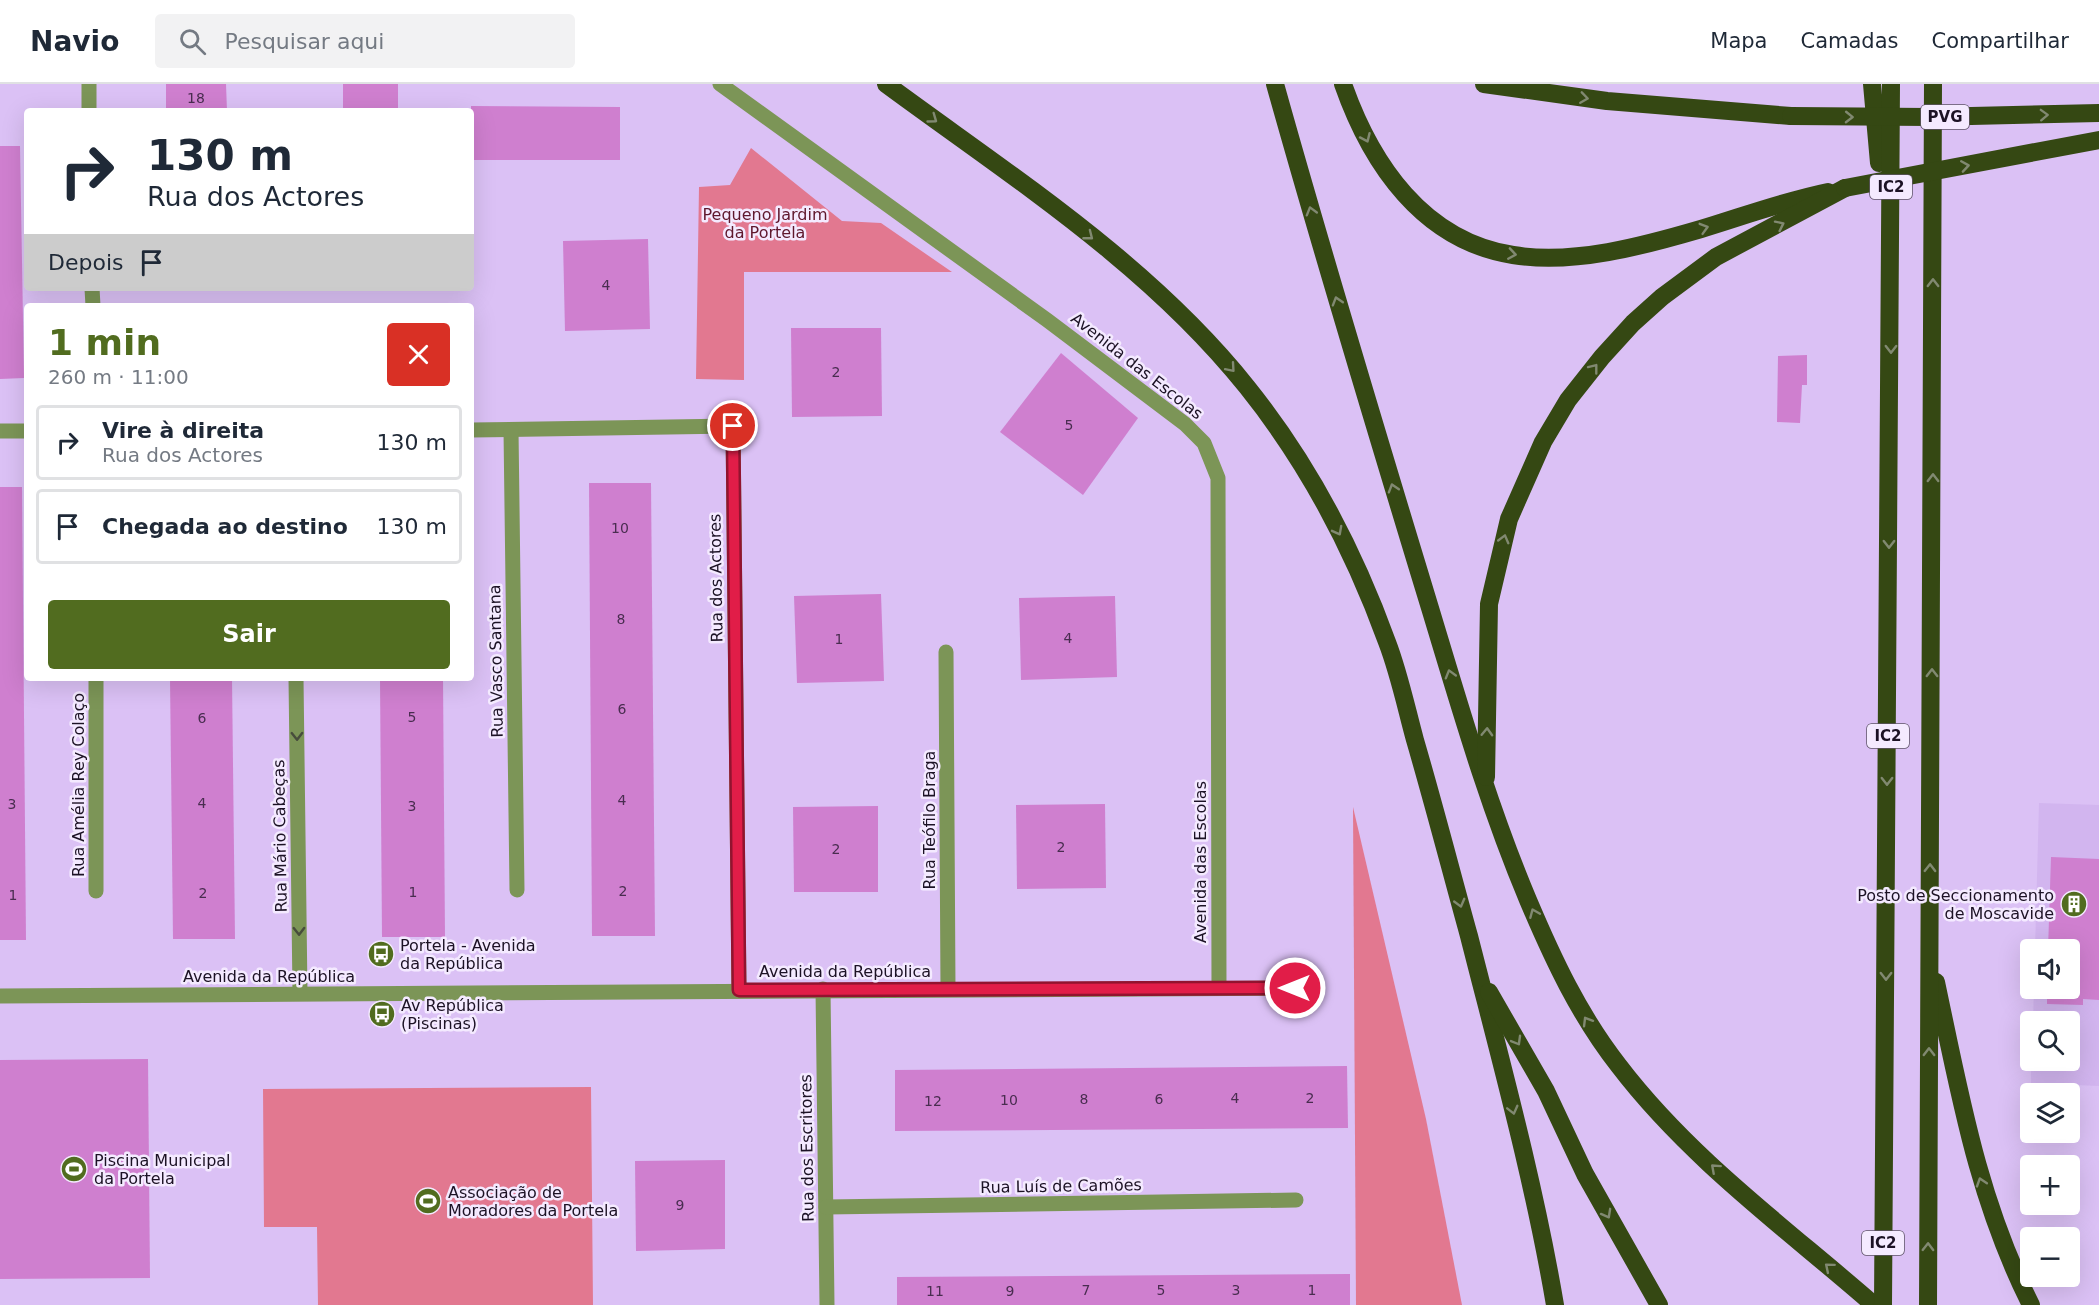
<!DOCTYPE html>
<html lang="pt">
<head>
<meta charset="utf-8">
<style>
  body { margin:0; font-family:"DejaVu Sans",sans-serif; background:#f2f2f3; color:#1f2937; height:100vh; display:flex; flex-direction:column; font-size:22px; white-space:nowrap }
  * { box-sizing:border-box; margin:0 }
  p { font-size:20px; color:#747a83 }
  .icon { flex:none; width:33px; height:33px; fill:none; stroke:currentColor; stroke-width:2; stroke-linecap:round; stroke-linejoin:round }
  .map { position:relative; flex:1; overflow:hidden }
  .sheet { position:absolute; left:24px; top:219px; width:450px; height:378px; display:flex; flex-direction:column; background:#fff; border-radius:6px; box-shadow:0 6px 24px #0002 }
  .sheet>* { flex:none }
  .hud { position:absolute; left:24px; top:24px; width:450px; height:183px; border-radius:6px; box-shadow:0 6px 24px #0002; background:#fff; color:#1f2937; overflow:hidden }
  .tools { position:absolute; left:2020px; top:855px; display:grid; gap:12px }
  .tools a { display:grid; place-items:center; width:60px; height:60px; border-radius:6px; background:#fff; box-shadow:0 6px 24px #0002; font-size:30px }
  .pin { position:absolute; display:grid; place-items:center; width:51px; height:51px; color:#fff; margin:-26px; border:3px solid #fff; border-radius:50%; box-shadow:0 2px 6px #0007 }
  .me { position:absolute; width:66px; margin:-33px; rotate:270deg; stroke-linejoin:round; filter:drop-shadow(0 0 4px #0008) }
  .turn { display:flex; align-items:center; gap:21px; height:126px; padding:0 24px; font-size:27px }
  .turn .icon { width:78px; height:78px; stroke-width:2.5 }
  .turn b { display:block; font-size:42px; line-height:51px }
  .then { display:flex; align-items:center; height:57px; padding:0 24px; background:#0003; gap:12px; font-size:22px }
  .round { display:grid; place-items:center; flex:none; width:63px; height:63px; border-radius:6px; background:#f2f2f3 }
  .overview { display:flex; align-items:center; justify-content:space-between; height:102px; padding:0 24px }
  h1 { font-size:36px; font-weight:700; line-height:45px; color:#516c1f }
  .primary-button { display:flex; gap:12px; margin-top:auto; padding:12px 24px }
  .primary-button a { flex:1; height:69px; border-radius:6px; background:#516c1f; color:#fff; font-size:24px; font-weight:700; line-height:69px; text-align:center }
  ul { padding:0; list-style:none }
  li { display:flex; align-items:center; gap:18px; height:75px; margin:0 12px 9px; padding:0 12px; border:3px solid #e0e1e3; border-radius:6px }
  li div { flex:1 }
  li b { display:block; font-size:22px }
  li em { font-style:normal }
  header { display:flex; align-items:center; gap:36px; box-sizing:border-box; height:84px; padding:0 30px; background:#fff; border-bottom:2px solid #e0e1e3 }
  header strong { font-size:28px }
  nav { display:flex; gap:33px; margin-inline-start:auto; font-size:21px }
  .search { width:420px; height:54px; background:#f2f2f3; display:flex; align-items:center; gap:15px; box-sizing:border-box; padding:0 21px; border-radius:6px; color:#747a83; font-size:22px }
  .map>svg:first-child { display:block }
</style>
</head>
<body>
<header>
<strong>Navio</strong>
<div class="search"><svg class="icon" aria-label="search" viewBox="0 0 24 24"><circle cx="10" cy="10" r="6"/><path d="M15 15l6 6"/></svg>Pesquisar aqui</div>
<nav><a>Mapa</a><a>Camadas</a><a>Compartilhar</a></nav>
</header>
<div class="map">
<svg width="2099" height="1221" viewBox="0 0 2099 1221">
  <rect width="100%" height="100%" fill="#dbc1f5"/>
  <polygon fill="#d2b5ef" points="2039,719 2099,721 2099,1002 2031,999 2031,977 2070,976 2070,938 2033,937 2034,905 2070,904 2070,866 2035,865"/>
  <g fill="#e27890">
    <polygon points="751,64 842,137 881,139 952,188 744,188 744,296 696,295 699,103 730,101"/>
    <polygon points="1353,723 1426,1035 1462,1221 1356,1221"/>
    <polygon points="591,1003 593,1221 318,1221 317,1143 264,1143 263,1005"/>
  </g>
  <g fill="#cf7fcf">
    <polygon points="166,0 226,0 227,27 166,27"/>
    <rect x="343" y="0" width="55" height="27"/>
    <polygon points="471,22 620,23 620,76 471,76"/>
    <polygon points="0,62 20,62 24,294 0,295"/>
    <polygon points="648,155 650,245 565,247 563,157"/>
    <polygon points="791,244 881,244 882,332 792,333"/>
    <polygon points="1061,269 1138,334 1083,411 1000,348"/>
    <polygon points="1807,271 1807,301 1802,301 1800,339 1777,338 1778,272"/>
    <polygon points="589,399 651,399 655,852 592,852"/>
    <polygon points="0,403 22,403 26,856 0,856"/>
    <polygon points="881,510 884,597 797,599 794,512"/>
    <polygon points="1115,512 1117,593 1021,596 1019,514"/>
    <polygon points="170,594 232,594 235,855 173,855"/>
    <polygon points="380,594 443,594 445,853 382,853"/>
    <polygon points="1105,720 1106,804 1017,805 1016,721"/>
    <polygon points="878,722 878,808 794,808 793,723"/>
    <polygon points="2051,773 2099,775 2099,916 2083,915 2083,921 2047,920 2047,904 2070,904 2070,866 2048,866"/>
    <polygon points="148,975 150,1194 0,1195 0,976"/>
    <polygon points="1347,982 1348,1044 895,1047 895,986"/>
    <polygon points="725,1076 725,1165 636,1167 635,1077"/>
    <polygon points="1350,1190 1350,1221 897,1221 897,1193"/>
  </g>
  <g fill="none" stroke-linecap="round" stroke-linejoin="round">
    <g stroke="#7c9557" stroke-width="15">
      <polyline points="89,0 89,27"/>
      <polyline points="720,0 1047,236 1185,340 1204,359 1218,394 1219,903"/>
      <polyline points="92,204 93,222"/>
      <polyline points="471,346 733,342 739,906"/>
      <polyline points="511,346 517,806"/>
      <polyline points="0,347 27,347"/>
      <polyline points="946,568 948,905"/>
      <polyline points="96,594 96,807"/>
      <polyline points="296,594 300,909"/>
      <polyline points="823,905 827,1221"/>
      <polyline points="0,912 1295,904"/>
      <polyline points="826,1123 1296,1116"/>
    </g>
    <g stroke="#354813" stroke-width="18">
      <path d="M886 0C1012 93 1149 180 1247 303 1308 379 1354 467 1387 558 1399 589 1406 623 1415 656 1434 721 1451 787 1469 852 1500 974 1534 1097 1555 1221"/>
      <path d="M1275 0C1324 175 1377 350 1430 524 1460 623 1488 721 1528 816 1553 875 1579 931 1619 982 1690 1075 1787 1145 1874 1221"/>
      <path d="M1343 0C1371 80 1423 157 1513 171 1574 181 1643 162 1701 145 1744 132 1784 117 1828 108"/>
      <polyline points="1484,0 1607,17 1791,32"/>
      <polyline points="1872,0 1879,79"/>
      <polyline points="1486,693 1489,520 1509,435 1543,358 1568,316 1602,273 1633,239 1662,213 1716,173 1845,104"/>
      <path d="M1936 898C1960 1011 1978 1116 2031 1221"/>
      <polyline points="1489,908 1546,1007 1585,1090 1659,1221"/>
      <polyline points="1883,1221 1891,0"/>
      <polyline points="1928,1221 1933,0"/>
    </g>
    <g stroke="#354813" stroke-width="18">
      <polyline points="1791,32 1929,33 2099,29"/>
      <polyline points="1845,104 2099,56"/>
    </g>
  </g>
  <defs><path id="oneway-chevron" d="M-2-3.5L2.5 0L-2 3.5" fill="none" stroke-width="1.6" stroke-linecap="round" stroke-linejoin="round" transform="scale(1.5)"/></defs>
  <g stroke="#818971">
    <use href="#oneway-chevron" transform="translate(1584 14) rotate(8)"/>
    <use href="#oneway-chevron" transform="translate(2044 31) rotate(-2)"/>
    <use href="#oneway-chevron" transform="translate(1849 33) rotate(1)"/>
    <use href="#oneway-chevron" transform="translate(933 35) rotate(36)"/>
    <use href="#oneway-chevron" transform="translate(1366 54) rotate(66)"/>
    <use href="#oneway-chevron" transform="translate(1965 82) rotate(-9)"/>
    <use href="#oneway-chevron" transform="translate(1311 127) rotate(-106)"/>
    <use href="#oneway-chevron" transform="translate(1780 141) rotate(-26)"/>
    <use href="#oneway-chevron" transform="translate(1704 144) rotate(-16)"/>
    <use href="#oneway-chevron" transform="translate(1089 152) rotate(38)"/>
    <use href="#oneway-chevron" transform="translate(1512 170) rotate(9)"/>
    <use href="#oneway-chevron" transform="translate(1933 199) rotate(-90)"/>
    <use href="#oneway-chevron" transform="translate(1337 217) rotate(-107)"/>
    <use href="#oneway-chevron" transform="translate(1891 265) rotate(90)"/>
    <use href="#oneway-chevron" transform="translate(1231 284) rotate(49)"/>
    <use href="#oneway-chevron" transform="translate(1594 284) rotate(-52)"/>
    <use href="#oneway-chevron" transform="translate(1933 394) rotate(-90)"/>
    <use href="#oneway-chevron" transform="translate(1393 404) rotate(-107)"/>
    <use href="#oneway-chevron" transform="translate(1338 447) rotate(62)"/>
    <use href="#oneway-chevron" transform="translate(1504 455) rotate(-75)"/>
    <use href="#oneway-chevron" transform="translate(1889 460) rotate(90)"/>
    <use href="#oneway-chevron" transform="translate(1932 589) rotate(-90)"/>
    <use href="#oneway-chevron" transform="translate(1450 590) rotate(-106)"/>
    <use href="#oneway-chevron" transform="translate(1487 648) rotate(-88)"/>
    <use href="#oneway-chevron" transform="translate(1887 697) rotate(90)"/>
    <use href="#oneway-chevron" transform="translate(1930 784) rotate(-89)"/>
    <use href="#oneway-chevron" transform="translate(1460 819) rotate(75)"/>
    <use href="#oneway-chevron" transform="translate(1534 829) rotate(-113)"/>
    <use href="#oneway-chevron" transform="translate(1886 892) rotate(90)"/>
    <use href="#oneway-chevron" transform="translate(1587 937) rotate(-121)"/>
    <use href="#oneway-chevron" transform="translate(1517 957) rotate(60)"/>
    <use href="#oneway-chevron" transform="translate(1929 968) rotate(-90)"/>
    <use href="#oneway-chevron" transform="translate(1513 1026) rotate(76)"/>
    <use href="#oneway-chevron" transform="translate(1715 1084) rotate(-138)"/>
    <use href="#oneway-chevron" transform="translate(1981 1098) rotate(-108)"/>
    <use href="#oneway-chevron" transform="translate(1607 1130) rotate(61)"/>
    <use href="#oneway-chevron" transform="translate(1928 1163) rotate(-89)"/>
    <use href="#oneway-chevron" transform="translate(1829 1183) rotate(-140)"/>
  </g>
  <g stroke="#474d3c">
    <use href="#oneway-chevron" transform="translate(297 652) rotate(89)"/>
    <use href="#oneway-chevron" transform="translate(299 847) rotate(89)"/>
  </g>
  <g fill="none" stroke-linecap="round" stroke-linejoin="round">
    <defs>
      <polyline id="route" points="733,342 739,906 1295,904"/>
    </defs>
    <use href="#route" stroke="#92132f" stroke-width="15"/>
    <use href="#route" stroke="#e11d48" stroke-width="10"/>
  </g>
  <defs>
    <symbol id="building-disc" viewBox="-11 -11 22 22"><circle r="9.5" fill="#516c1f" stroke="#f4eaff"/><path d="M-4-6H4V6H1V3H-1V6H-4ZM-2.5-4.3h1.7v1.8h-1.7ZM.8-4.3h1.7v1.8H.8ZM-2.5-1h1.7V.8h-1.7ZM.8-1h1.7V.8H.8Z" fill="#fff"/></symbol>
    <symbol id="bus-disc" viewBox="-11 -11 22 22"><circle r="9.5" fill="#516c1f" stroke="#f4eaff"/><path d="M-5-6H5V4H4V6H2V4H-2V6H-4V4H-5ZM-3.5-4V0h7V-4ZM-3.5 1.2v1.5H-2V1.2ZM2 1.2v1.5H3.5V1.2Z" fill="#fff"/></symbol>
    <symbol id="stadium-disc" viewBox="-11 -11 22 22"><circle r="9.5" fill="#516c1f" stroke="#f4eaff"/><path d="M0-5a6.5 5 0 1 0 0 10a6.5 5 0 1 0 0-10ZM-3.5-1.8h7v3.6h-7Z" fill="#fff"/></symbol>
  </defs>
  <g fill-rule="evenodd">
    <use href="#building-disc" x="2059" y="805" width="30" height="30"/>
    <use href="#bus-disc" x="366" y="855" width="30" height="30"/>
    <use href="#bus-disc" x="367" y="915" width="30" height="30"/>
    <use href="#stadium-disc" x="59" y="1070" width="30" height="30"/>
    <use href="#stadium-disc" x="413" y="1102" width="30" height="30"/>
  </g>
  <g text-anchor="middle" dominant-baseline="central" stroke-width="5" stroke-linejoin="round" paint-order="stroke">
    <g font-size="14" fill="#492d50">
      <text x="196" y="14">18</text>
      <text x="606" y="201">4</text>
      <text x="836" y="288">2</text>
      <text x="1069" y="341">5</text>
      <text x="620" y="444">10</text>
      <text x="621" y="535">8</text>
      <text x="1068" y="554">4</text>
      <text x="839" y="555">1</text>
      <text x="622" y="625">6</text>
      <text x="412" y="633">5</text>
      <text x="202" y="634">6</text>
      <text x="622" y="716">4</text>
      <text x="202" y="719">4</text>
      <text x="12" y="720">3</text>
      <text x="412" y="722">3</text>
      <text x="1061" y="763">2</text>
      <text x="836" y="765">2</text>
      <text x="623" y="807">2</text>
      <text x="413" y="808">1</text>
      <text x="203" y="809">2</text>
      <text x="13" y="811">1</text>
      <text x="1235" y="1014">4</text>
      <text x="1310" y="1014">2</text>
      <text x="1084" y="1015">8</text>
      <text x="1159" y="1015">6</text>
      <text x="1009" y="1016">10</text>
      <text x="933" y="1017">12</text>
      <text x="680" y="1121">9</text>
      <text x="1086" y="1206">7</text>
      <text x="1161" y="1206">5</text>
      <text x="1236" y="1206">3</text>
      <text x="1312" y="1206">1</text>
      <text x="935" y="1207">11</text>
      <text x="1010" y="1207">9</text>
    </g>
    <g fill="#f4eaff" stroke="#5d5366" stroke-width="1.5">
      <rect x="1921" y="21" width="48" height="24" rx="4.5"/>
      <rect x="1870" y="91" width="42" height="24" rx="4.5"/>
      <rect x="1867" y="640" width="42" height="24" rx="4.5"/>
      <rect x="1862" y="1147" width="42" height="24" rx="4.5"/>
    </g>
    <g font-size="15" font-weight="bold" fill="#1c1225">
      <text x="1945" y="33">PVG</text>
      <text x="1891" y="103">IC2</text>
      <text x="1888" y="652">IC2</text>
      <text x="1883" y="1159">IC2</text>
    </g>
    <g font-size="16" fill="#5f172d" stroke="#f4eaff">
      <text x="765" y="130">Pequeno Jardim<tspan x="765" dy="18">da Portela</tspan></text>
    </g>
    <g font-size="16" fill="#1c1225" stroke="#f4eaff">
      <text transform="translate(1137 282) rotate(38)">Avenida das Escolas</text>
      <text transform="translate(716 494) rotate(-91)">Rua dos Actores</text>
      <text transform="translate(496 577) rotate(-91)">Rua Vasco Santana</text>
      <text transform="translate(78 701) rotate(-90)">Rua Amélia Rey Colaço</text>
      <text transform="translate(929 736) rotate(-90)">Rua Teófilo Braga</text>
      <text transform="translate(280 752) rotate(-91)">Rua Mário Cabeças</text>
      <text transform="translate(1200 778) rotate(-90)">Avenida das Escolas</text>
      <text x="845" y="887">Avenida da República</text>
      <text x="269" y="892">Avenida da República</text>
      <text transform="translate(807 1064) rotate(-91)">Rua dos Escritores</text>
      <text transform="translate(1061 1102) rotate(-1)">Rua Luís de Camões</text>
    </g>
    <g font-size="16" fill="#1c1225" stroke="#f4eaff" text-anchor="start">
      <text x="2054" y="811" text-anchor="end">Posto de Seccionamento<tspan x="2054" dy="18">de Moscavide</tspan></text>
      <text x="400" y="861">Portela - Avenida<tspan x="400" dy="18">da República</tspan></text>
      <text x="401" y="921">Av República<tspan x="401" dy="18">(Piscinas)</tspan></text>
      <text x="94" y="1076">Piscina Municipal<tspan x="94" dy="18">da Portela</tspan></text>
      <text x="448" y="1108">Associação de<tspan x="448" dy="18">Moradores da Portela</tspan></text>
    </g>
  </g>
</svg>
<div class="tools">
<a><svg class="icon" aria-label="sound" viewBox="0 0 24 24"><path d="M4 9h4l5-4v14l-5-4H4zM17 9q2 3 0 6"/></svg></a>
<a><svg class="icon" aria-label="search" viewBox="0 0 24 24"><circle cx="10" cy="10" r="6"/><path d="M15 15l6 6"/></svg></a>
<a><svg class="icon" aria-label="layers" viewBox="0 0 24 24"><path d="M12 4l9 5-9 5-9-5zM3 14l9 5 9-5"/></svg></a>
<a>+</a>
<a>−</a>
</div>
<div class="pin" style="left:733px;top:342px;background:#d93025"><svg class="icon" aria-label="arrive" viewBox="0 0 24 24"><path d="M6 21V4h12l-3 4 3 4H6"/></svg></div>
<svg class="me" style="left:1295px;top:904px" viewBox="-20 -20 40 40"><circle r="17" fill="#e11d48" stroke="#fff" stroke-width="3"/><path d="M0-11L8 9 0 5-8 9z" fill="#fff"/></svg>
<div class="hud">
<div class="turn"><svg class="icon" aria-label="right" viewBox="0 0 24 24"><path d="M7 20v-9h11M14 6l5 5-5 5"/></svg><div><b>130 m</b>Rua dos Actores</div></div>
<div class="then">Depois<svg class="icon" aria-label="arrive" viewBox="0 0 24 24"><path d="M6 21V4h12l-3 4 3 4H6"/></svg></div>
</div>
<section class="sheet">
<div class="overview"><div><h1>1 min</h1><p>260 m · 11:00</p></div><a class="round" style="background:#d93025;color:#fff"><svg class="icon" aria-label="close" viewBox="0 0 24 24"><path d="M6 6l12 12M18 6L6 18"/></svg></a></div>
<ul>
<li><svg class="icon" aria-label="right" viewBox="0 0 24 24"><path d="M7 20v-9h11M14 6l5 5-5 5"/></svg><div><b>Vire à direita</b><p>Rua dos Actores</p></div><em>130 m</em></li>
<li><svg class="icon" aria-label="arrive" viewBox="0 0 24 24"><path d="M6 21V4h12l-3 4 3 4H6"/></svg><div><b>Chegada ao destino</b></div><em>130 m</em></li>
</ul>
<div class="primary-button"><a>Sair</a></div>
</section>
</div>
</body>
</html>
